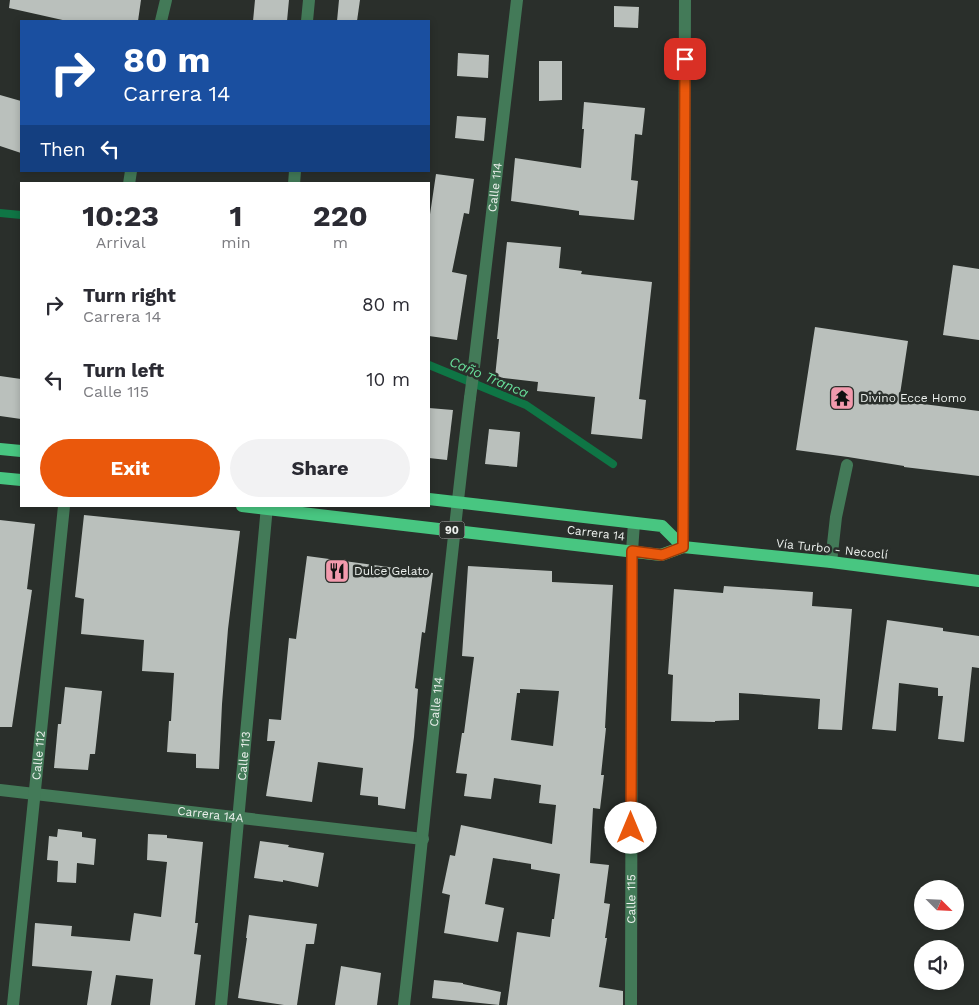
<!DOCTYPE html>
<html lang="en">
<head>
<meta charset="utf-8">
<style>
  body { margin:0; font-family:"Work Sans",sans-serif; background:#f2f2f3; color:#2b2b33; height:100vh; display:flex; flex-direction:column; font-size:19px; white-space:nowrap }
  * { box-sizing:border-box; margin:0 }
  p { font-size:16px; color:#7c7c81 }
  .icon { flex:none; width:28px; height:28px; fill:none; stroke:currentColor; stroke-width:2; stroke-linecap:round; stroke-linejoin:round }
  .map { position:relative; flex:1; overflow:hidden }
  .details { position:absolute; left:20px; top:182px; width:410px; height:325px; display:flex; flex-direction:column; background:#fff; border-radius:0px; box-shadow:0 2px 8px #0003 }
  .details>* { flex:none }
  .top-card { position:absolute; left:20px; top:20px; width:410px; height:152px; border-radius:0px; box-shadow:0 2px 8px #0003; background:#1a4fa0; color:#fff; overflow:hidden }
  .needle { width:32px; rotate:114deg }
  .tools { position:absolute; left:914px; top:880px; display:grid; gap:10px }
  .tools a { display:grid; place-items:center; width:50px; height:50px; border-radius:50%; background:#fff; box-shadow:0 2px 8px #0003; font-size:25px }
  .pin { position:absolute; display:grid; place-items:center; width:42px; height:42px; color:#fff; margin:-21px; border-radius:10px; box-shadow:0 2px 8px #0006 }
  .me { position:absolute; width:55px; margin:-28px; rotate:0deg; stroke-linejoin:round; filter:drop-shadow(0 0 4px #0008) }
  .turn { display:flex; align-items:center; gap:18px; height:105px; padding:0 20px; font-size:22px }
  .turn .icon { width:65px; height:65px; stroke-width:2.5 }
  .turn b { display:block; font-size:35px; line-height:42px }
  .then { display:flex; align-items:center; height:48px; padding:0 20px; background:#0003; gap:10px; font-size:19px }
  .eta { display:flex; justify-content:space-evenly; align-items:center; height:85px; text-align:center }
  .eta b { font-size:30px; font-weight:700; line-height:35px }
  .button { display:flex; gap:10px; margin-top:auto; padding:10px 20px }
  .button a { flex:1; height:58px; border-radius:30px; background:#ea580c; color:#fff; font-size:20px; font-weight:700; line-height:58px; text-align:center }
  .button a+a { background:#f2f2f3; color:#2b2b33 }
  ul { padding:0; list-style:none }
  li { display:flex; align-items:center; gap:15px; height:75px; padding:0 20px }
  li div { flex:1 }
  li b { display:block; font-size:19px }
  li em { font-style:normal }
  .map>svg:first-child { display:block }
</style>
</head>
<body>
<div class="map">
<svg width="979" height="1005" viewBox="0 0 979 1005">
  <rect width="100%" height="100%" fill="#2a2f2b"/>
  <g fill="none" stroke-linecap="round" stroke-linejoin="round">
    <g stroke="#0f7545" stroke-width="8">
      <polyline points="0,213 21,215"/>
      <polyline points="429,365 526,405 613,464"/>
    </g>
  </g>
  <g fill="#bac0bc" fill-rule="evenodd">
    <polygon points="10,0 141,0 138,21 67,21 9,8"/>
    <polygon points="255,0 289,0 287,21 253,21"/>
    <polygon points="339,0 360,0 357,21 337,21"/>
    <polygon points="614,6 639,7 638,28 614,27"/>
    <polygon points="458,53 489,55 488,78 457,76"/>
    <polygon points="539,61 562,61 562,100 539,101"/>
    <polygon points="0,95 21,101 21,153 0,146"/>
    <polygon points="584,102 645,108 642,135 635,134 631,180 638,181 634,220 579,215 579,211 511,201 515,158 581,168 584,129 582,129"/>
    <polygon points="457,116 486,118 484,141 455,138"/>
    <polygon points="436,174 474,179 469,214 464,213 452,272 467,275 457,340 429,336 429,221"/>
    <polygon points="507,242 561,247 559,268 582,271 581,274 652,282 639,399 646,400 642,439 591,434 595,397 537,391 538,382 495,377 499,339 497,339"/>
    <polygon points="953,265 979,269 979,340 943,335"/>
    <polygon points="815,327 908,341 899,401 979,411 979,476 904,467 904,466 848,457 796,450"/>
    <polygon points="0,376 21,379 21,419 0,416"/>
    <polygon points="429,408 453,410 447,460 429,458"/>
    <polygon points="489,429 520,432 517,467 485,464"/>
    <polygon points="84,515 240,531 228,629 222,704 219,769 196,768 196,754 167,752 169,721 171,721 174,673 142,671 144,640 81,634 84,599 75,597"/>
    <polygon points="0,520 35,524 27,589 32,590 12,727 0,727"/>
    <polygon points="307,556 433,573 425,633 422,632 415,688 418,689 414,737 405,809 378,805 378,797 360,795 363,768 318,762 312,802 266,796 275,741 267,741 269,719 281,720 289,638 296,639"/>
    <path d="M468 566 552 571V582L613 585 605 728H606L601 775H604L600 809 593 808 590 863 609 865 604 903 610 904 605 938H607L599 987 623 991V1005H507L517 932 550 937 552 919H554L560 874 531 869V864L493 858 485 904 504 908 498 942 444 933 450 895 442 893 450 855 455 856 461 825 552 844 556 805 539 803 541 785 494 778 491 799 464 796 467 774 456 773 462 733H464L474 657 462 656ZM520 689 559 691 553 746 511 740 517 693H520Z"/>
    <polygon points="724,586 813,592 812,606 852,609 842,730 818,729 820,699 739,693 739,720 715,721 715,722 671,721 673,675 668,674 674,589 723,593"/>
    <polygon points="887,620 943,628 943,631 979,636 979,668 972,667 964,742 938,739 943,696 938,696 938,688 899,683 896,731 872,729"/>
    <polygon points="65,687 102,691 95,754 90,754 88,770 54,768 58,724 61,724"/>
    <polygon points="58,829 82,832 82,837 96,839 94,865 77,863 76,883 57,882 58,861 47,860 49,836 57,837"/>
    <polygon points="148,834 167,835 167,838 203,842 195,923 198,923 194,954 201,955 195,1005 150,1005 153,979 116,975 111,1005 87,1005 92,971 32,966 35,923 72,926 71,936 130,941 134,913 161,917 167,862 147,860"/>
    <polygon points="260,841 289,845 288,847 324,853 318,887 283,880 283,882 254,878"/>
    <polygon points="249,915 317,924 314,944 306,944 297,1005 284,1005 238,998 247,938 246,938"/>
    <polygon points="341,966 381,973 377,1005 335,1005"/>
    <polygon points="434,980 463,983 463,984 501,992 499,1005 432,998"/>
  </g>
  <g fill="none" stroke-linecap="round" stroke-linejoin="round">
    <polyline stroke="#437a58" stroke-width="12" points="831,562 836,517 847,465"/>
    <polyline stroke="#437a58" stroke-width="12" points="470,398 473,375"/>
    <g stroke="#437a58" stroke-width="12">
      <polyline points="161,21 166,0"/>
      <polyline points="307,21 309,0"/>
      <polyline points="129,184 131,171"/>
      <polyline points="294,184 295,171"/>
      <path id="s1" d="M473 375 517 0"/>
      <polyline points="683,547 685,0"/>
      <path id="s2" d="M0 790 423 839"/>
      <path id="s3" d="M13 1005 64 506"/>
      <path id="s4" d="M221 1005 267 506"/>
      <path id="s5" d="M404 1005C427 803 445 600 470 398"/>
      <path id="s6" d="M631 1005 632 551 634 523"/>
    </g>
    <g stroke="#48c681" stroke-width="12">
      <polyline points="0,449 21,451"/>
      <polyline points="0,478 21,480"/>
      <polyline points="429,499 662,526 683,547"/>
      <polyline points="242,506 661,555 683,547 831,562 979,581"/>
    </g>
  </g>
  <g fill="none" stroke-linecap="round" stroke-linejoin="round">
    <defs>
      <polyline id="route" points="631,828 632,551 662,555 683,547 685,59"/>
    </defs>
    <use href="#route" stroke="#983908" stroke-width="12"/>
    <use href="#route" stroke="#ea580c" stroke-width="9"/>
  </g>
  <defs>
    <symbol id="temple-square" viewBox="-11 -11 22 22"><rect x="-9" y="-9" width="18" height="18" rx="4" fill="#f29aad" stroke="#2a2f2b"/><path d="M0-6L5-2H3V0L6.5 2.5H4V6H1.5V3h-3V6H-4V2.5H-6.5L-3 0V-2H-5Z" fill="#111"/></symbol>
    <symbol id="restaurant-square" viewBox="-11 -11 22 22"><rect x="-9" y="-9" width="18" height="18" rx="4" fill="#f29aad" stroke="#2a2f2b"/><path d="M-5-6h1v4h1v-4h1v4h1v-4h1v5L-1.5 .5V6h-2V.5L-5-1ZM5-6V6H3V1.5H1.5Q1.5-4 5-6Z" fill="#111"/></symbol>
  </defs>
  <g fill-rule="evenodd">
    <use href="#temple-square" x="828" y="384" width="28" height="28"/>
    <use href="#restaurant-square" x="323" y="557" width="28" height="28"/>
  </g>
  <g text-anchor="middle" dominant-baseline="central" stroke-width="5" stroke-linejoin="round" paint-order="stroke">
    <rect fill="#2a2f2b" stroke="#b2b7b4" stroke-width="1" x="439.5" y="521.5" width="25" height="17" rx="4"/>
    <g font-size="11" font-weight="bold" fill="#edf1ee">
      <text x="452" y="530">90</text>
    </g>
    <g font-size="12" fill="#edf1ee" stroke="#2a2f2b">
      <text stroke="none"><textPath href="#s1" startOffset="189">Calle 114</textPath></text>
      <text transform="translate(596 533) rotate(7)">Carrera 14</text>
      <text transform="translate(832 549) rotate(6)">Vía Turbo - Necoclí</text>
      <text stroke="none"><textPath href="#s5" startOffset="305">Calle 114</textPath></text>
      <text stroke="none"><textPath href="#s3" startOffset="251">Calle 112</textPath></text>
      <text stroke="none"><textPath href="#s4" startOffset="250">Calle 113</textPath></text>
      <text stroke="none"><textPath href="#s2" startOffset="212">Carrera 14A</textPath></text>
      <text stroke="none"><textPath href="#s6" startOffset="106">Calle 115</textPath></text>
    </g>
    <g font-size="12" fill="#edf1ee" stroke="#2a2f2b" text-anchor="start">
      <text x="860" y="398">Divino Ecce Homo</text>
      <text x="354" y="571">Dulce Gelato</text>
    </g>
    <g font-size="14" font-style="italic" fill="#68de9a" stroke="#2a2f2b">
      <text transform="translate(489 377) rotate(23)">Caño Tranca</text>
    </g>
  </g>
</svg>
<div class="tools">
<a><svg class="needle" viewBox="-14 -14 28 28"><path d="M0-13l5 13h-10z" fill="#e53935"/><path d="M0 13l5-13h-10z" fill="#7c7c81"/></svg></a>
<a><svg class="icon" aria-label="sound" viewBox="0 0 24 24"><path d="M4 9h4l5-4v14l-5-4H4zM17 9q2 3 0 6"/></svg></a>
</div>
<div class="pin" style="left:685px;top:59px;background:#d93025"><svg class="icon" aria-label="arrive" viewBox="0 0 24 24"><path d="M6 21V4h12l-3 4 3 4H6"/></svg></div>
<svg class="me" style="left:631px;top:828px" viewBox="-20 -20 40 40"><circle r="19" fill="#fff"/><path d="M0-13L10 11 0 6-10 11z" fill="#ea580c"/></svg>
<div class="top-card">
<div class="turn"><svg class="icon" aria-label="right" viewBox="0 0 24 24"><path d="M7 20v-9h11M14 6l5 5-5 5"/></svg><div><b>80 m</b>Carrera 14</div></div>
<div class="then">Then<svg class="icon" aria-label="left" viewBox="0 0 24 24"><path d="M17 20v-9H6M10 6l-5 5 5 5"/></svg></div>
</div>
<section class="details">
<div class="eta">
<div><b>10:23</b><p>Arrival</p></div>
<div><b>1</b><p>min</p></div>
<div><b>220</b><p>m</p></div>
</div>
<ul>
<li><svg class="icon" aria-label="right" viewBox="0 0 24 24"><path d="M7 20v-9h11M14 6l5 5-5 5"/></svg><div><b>Turn right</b><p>Carrera 14</p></div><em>80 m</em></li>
<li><svg class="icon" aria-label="left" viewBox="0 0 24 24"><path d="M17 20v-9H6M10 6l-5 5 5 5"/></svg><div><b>Turn left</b><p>Calle 115</p></div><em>10 m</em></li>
</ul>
<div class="button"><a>Exit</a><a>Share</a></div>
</section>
</div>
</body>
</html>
